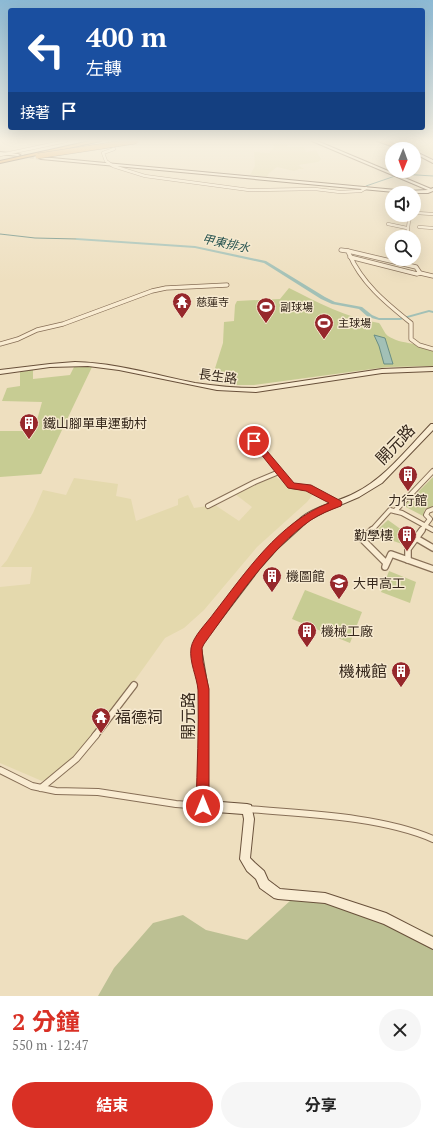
<!DOCTYPE html>
<html lang="zh-TW">
<head>
<meta charset="utf-8">
<style>
  body { margin:0; font-family:"PT Serif","Noto Sans TC",serif; background:#f6f6f6; color:#222; height:100vh; display:flex; flex-direction:column; font-size:15px; white-space:nowrap }
  * { box-sizing:border-box; margin:0 }
  p { font-size:13px; color:#767676 }
  .icon { flex:none; width:22px; height:22px; fill:none; stroke:currentColor; stroke-width:2; stroke-linecap:round; stroke-linejoin:round }
  .map { position:relative; height:996px; overflow:hidden }
  .drawer { display:flex; flex-direction:column; background:#fff; flex:1 }
  .drawer>* { flex:none }
  .top-card { position:absolute; left:8px; top:8px; width:417px; height:122px; border-radius:4px; box-shadow:0 4px 16px #0002; background:#1a4fa0; color:#fff; overflow:hidden }
  .needle { width:26px; rotate:181deg }
  .buttons { position:absolute; left:385px; top:142px; display:grid; gap:8px }
  .buttons a { display:grid; place-items:center; width:36px; height:36px; border-radius:50%; background:#fff; box-shadow:0 4px 16px #0002; font-size:20px }
  .pin { position:absolute; display:grid; place-items:center; width:34px; height:34px; color:#fff; margin:-17px; border:2px solid #fff; border-radius:50%; box-shadow:0 1px 4px #0007 }
  .me { position:absolute; width:44px; margin:-22px; rotate:0deg; stroke-linejoin:round; filter:drop-shadow(0 0 3px #0008) }
  .turn { display:flex; align-items:center; gap:14px; height:84px; padding:0 12px; font-size:18px }
  .turn .icon { width:52px; height:52px; stroke-width:2.5 }
  .turn b { display:block; font-size:28px; line-height:34px }
  .then { display:flex; align-items:center; height:38px; padding:0 12px; background:#0003; gap:8px; font-size:15px }
  .round { display:grid; place-items:center; flex:none; width:42px; height:42px; border-radius:21px; background:#f6f6f6 }
  .head { display:flex; align-items:center; justify-content:space-between; height:68px; padding:0 12px }
  h1 { font-size:24px; font-weight:700; line-height:30px; color:#d93025 }
  .cta { display:flex; gap:8px; margin-top:auto; padding:8px 12px }
  .cta a { flex:1; height:46px; border-radius:24px; background:#d93025; color:#fff; font-size:16px; font-weight:700; line-height:46px; text-align:center }
  .cta a+a { background:#f6f6f6; color:#222 }
  .map>svg:first-child { display:block }
</style>
</head>
<body>
<div class="map">
<svg width="433" height="996" viewBox="0 0 433 996">
  <rect width="100%" height="100%" fill="#eedfbf"/>
  <g fill="#e4d9ad">
    <polygon points="277,141 290,141 287,147 304,147 306,152 316,150 321,159 318,162 298,165 304,169 299,169 294,171 277,167 269,173 267,177 250,175 255,166 254,152 269,153 274,147 273,145"/>
    <polygon points="395,141 433,141 433,158 415,148 412,145 406,146"/>
    <polygon points="275,476 291,489 307,490 314,493 307,502 257,547 204,610 184,628 165,638 105,722 73,758 57,773 42,781 0,763 0,587 30,584 32,567 1,567 7,560 33,513 43,490 66,495 74,478 118,484 116,496 131,499 136,521 178,505 178,499 188,495 194,508 215,505 239,521 252,507 235,494"/>
  </g>
  <g fill="#c7cc93">
    <path d="M289 288C317 302 347 318 379 323 382 326 384 333 388 336 401 345 422 342 433 351V366L387 367 254 385H238L211 381 223 343 224 322 234 321 235 305 237 301 280 299Z"/>
    <polygon points="79,366 92,367 41,474 0,477 0,431 34,431 42,402 2,401 7,388 20,386 20,372 33,370 33,379 70,375 74,367"/>
    <polygon points="433,477 433,506 425,509 423,516 404,506"/>
    <polygon points="388,520 406,533 401,538 406,542 405,545 373,534"/>
    <polygon points="389,571 416,582 410,603 381,592"/>
    <polygon points="305,590 362,612 350,643 292,619"/>
  </g>
  <polygon fill="#bcc093" points="291,900 369,907 433,935 433,996 98,996 114,968 153,923 183,915 206,930 247,940"/>
  <polygon fill="#a2c0b6" stroke="#6a8e84" points="374,335 385,338 393,364 384,364 379,346"/>
  <g fill="none" stroke-linecap="round" stroke-linejoin="round">
    <g stroke="#6a8e84" stroke-width="1">
      <polyline points="366,186 401,174 433,176"/>
      <polyline points="0,234 35,238 77,239"/>
    </g>
    <polygon fill="#a2c0b6" fill-rule="evenodd" points="76,238 195,246 266,261 325,297 335,302 362,307 372,315 379,318 400,318 429,310 433,311 433,313 429,312 400,320 379,320 368,317 359,309 332,304 321,299 264,263 195,248 77,240 76,240"/>
    <polyline stroke="#c9ba9e" stroke-width="4" stroke-dasharray="4 2" stroke-linecap="butt" points="18,155 41,158"/>
    <defs>
      <g id="street-far4">
        <polyline points="110,141 114,149 103,153 106,161 113,166 145,176 249,190 315,189 340,192 361,191 366,188"/>
        <polyline points="0,155 66,141"/>
        <polyline points="414,215 416,213 433,214"/>
        <polyline points="388,224 407,228"/>
        <polyline points="419,227 433,228"/>
        <polyline points="407,237 409,220 414,215"/>
        <polyline points="390,241 392,241"/>
      </g>
      <g id="street-far3">
        <path d="M341 250 348 251C360 282 386 303 411 323V339L419 345 433 349"/>
        <polyline points="348,251 416,267 420,273 433,276"/>
        <polyline points="350,257 417,274 420,273"/>
        <polyline points="0,344 18,339 37,330 63,324 152,291 166,288 227,285"/>
      </g>
      <g id="street-far2">
        <polyline points="246,430 291,486 308,488 338,503"/>
        <polyline points="208,506 255,482 279,472"/>
        <polyline points="395,511 433,471"/>
        <polyline points="371,531 390,510 402,513 433,530"/>
        <polyline points="421,531 430,519 426,515 428,511 433,509"/>
      </g>
      <g id="street-far1">
        <polyline points="372,530 363,540 386,563 385,567 391,554 433,569"/>
        <polyline points="416,538 433,548"/>
        <polyline points="408,560 408,549 422,530"/>
        <polyline points="95,736 134,685"/>
      </g>
      <g id="street">
        <polyline points="0,770 32,786 56,791 98,792 176,804 203,806"/>
        <polyline points="41,788 76,759 96,735"/>
        <path d="M247 809C304 814 380 816 433 839"/>
      </g>
      <g id="secondary">
        <polygon points="312,141 317,141 431,189 433,188 433,191 428,193 405,193 41,159 39,158 41,157 407,191 428,190"/>
        <polygon points="395,141 412,148 413,149 408,149 390,141"/>
        <polygon points="414,151 433,160 433,163 414,153"/>
        <polygon points="0,152 18,154 20,155 18,156 0,154"/>
        <path d="M75 362C116 363 155 375 195 383 215 386 236 388 256 388L382 369 433 367V371L382 373 256 392 217 390 119 370 88 366 50 367 0 374V370L50 364Z"/>
        <path d="M431 424H433V430L382 483 359 497 324 512 309 520 277 549 260 568 203 643 201 648 208 689V801L247 804 251 805 254 819 250 858 255 863 264 871 268 880 280 889 325 893 386 913 433 937V949L384 924 325 903 278 899 274 898 260 888 256 879 247 871 240 859 244 819 243 814 203 811 199 810 198 806 200 689 193 648 197 638C230 596 260 551 302 517 317 505 338 502 355 493 385 478 407 449 431 424Z"/>
      </g>
      <g id="highway">
        <polygon points="90,141 101,141 0,163 0,161"/>
        <polygon points="377,141 385,141 407,149 400,149"/>
      </g>
    </defs>
    <use href="#street-far4" stroke="#876f57" stroke-width="3.5"/>
    <use href="#street-far3" stroke="#876f57" stroke-width="5"/>
    <use href="#street-far2" stroke="#876f57" stroke-width="6"/>
    <use href="#street-far1" stroke="#876f57" stroke-width="8"/>
    <use href="#street" stroke="#876f57" stroke-width="8"/>
    <use href="#secondary" stroke="#69513b" stroke-width="2"/>
    <use href="#highway" stroke="#543e2c" stroke-width="2"/>
    <use href="#street-far4" stroke="#f9ecd2" stroke-width="2.5"/>
    <use href="#street-far3" stroke="#f9ecd2" stroke-width="3.5"/>
    <use href="#street-far2" stroke="#f9ecd2" stroke-width="4"/>
    <use href="#street-far1" stroke="#f9ecd2" stroke-width="5.5"/>
    <use href="#street" stroke="#f9ecd2" stroke-width="6"/>
    <use href="#secondary" fill="#f9ecd2" fill-rule="evenodd"/>
    <use href="#highway" fill="#e09c4e" fill-rule="evenodd"/>
    <defs>
      <polyline id="highway-bridge" points="38,156 136,141"/>
    </defs>
    <use href="#highway-bridge" stroke="#543e2c" stroke-width="6" stroke-linecap="butt"/>
    <use href="#highway-bridge" stroke="#e09c4e" stroke-width="5"/>
  </g>
  <linearGradient id="sky" x2="0" y2="1"><stop stop-color="#8cb9d4"/><stop offset="0.5" stop-color="#f7f1e2"/><stop offset="1" stop-color="#f7f1e2" stop-opacity="0"/></linearGradient>
  <rect width="433" height="281" fill="url(#sky)"/>
  <path fill="#d93025" stroke="#8d1f18" d="M254 438 257 439 294 483 311 485 341 501 342 503 341 506C330 510 320 514 311 520 270 548 233 604 204 644L202 648 203 662 209 689V806L207 811 203 813 198 811 196 806C197 768 199 729 198 690 197 677 189 662 191 648 193 636 207 623 214 613 246 572 279 522 329 503L306 491 288 488 252 443 250 441Z"/>
  <defs>
    <symbol id="temple-pin" viewBox="-11 -11 22 30"><path d="M0 17L-7.5 6A9.5 9.5 0 1 1 7.5 6Z" fill="#96272b" stroke="#f6e9cf"/><path d="M0-6L5-2H3V0L6.5 2.5H4V6H1.5V3h-3V6H-4V2.5H-6.5L-3 0V-2H-5Z" fill="#fff"/></symbol>
    <symbol id="stadium-pin" viewBox="-11 -11 22 30"><path d="M0 17L-7.5 6A9.5 9.5 0 1 1 7.5 6Z" fill="#96272b" stroke="#f6e9cf"/><path d="M0-5a6.5 5 0 1 0 0 10a6.5 5 0 1 0 0-10ZM-3.5-1.8h7v3.6h-7Z" fill="#fff"/></symbol>
    <symbol id="building-pin" viewBox="-11 -11 22 30"><path d="M0 17L-7.5 6A9.5 9.5 0 1 1 7.5 6Z" fill="#96272b" stroke="#f6e9cf"/><path d="M-4-6H4V6H1V3H-1V6H-4ZM-2.5-4.3h1.7v1.8h-1.7ZM.8-4.3h1.7v1.8H.8ZM-2.5-1h1.7V.8h-1.7ZM.8-1h1.7V.8H.8Z" fill="#fff"/></symbol>
    <symbol id="school-pin" viewBox="-11 -11 22 30"><path d="M0 17L-7.5 6A9.5 9.5 0 1 1 7.5 6Z" fill="#96272b" stroke="#f6e9cf"/><path d="M0-5L7-2L0 1L-7-2ZM-4 1L0 2.5L4 1V4Q0 6-4 4Z" fill="#fff"/></symbol>
  </defs>
  <g fill-rule="evenodd">
    <use href="#temple-pin" x="171" y="291" width="22" height="30"/>
    <use href="#stadium-pin" x="255" y="296" width="22" height="30"/>
    <use href="#stadium-pin" x="313" y="312" width="22" height="30"/>
    <use href="#building-pin" x="18" y="412" width="22" height="30"/>
    <use href="#building-pin" x="397" y="464" width="22" height="30"/>
    <use href="#building-pin" x="396" y="524" width="22" height="30"/>
    <use href="#building-pin" x="261" y="565" width="22" height="30"/>
    <use href="#school-pin" x="328" y="572" width="22" height="30"/>
    <use href="#building-pin" x="296" y="620" width="22" height="30"/>
    <use href="#building-pin" x="390" y="660" width="22" height="30"/>
    <use href="#temple-pin" x="90" y="706" width="22" height="30"/>
  </g>
  <g text-anchor="middle" dominant-baseline="central" stroke-width="3" stroke-linejoin="round" paint-order="stroke">
    <g font-size="11" fill="#36281c" stroke="#f6e9cf" text-anchor="start">
      <text x="196" y="302">慈蓮寺</text>
      <text x="280" y="307">副球場</text>
      <text x="338" y="323">主球場</text>
    </g>
    <g font-size="12" font-style="italic" fill="#2b5652" stroke="#f6e9cf">
      <text transform="translate(226 243) rotate(12)">甲東排水</text>
    </g>
    <g font-size="13" fill="#36281c" stroke="#f6e9cf">
      <text transform="translate(218 376) rotate(8)">長生路</text>
    </g>
    <g font-size="13" fill="#36281c" stroke="#f6e9cf" text-anchor="start">
      <text x="43" y="423">鐵山腳單車運動村</text>
      <text x="408" y="500" text-anchor="middle">力行館</text>
      <text x="393" y="535" text-anchor="end">勤學樓</text>
      <text x="286" y="576">機圖館</text>
      <text x="353" y="583">大甲高工</text>
      <text x="321" y="631">機械工廠</text>
    </g>
    <g font-size="16" fill="#36281c" stroke="#f6e9cf">
      <text transform="translate(395 444) rotate(-46)">開元路</text>
      <text transform="translate(188 716) rotate(-90)">開元路</text>
    </g>
    <g font-size="16" fill="#36281c" stroke="#f6e9cf" text-anchor="end">
      <text x="387" y="671">機械館</text>
      <text x="115" y="717" text-anchor="start">福德祠</text>
    </g>
  </g>
</svg>
<div class="buttons">
<a><svg class="needle" viewBox="-14 -14 28 28"><path d="M0-13l5 13h-10z" fill="#e53935"/><path d="M0 13l5-13h-10z" fill="#767676"/></svg></a>
<a><svg class="icon" aria-label="sound" viewBox="0 0 24 24"><path d="M4 9h4l5-4v14l-5-4H4zM17 9q2 3 0 6"/></svg></a>
<a><svg class="icon" aria-label="search" viewBox="0 0 24 24"><circle cx="10" cy="10" r="6"/><path d="M15 15l6 6"/></svg></a>
</div>
<div class="pin" style="left:254px;top:441px;background:#d93025"><svg class="icon" aria-label="arrive" viewBox="0 0 24 24"><path d="M6 21V4h12l-3 4 3 4H6"/></svg></div>
<svg class="me" style="left:203px;top:806px" viewBox="-20 -20 40 40"><circle r="17" fill="#d93025" stroke="#fff" stroke-width="3"/><path d="M0-11L8 9 0 5-8 9z" fill="#fff"/></svg>
<div class="top-card">
<div class="turn"><svg class="icon" aria-label="left" viewBox="0 0 24 24"><path d="M17 20v-9H6M10 6l-5 5 5 5"/></svg><div><b>400 m</b>左轉</div></div>
<div class="then">接著<svg class="icon" aria-label="arrive" viewBox="0 0 24 24"><path d="M6 21V4h12l-3 4 3 4H6"/></svg></div>
</div>
</div>
<section class="drawer">
<div class="head"><div><h1>2 分鐘</h1><p>550 m · 12:47</p></div><a class="round"><svg class="icon" aria-label="close" viewBox="0 0 24 24"><path d="M6 6l12 12M18 6L6 18"/></svg></a></div>
<div class="cta"><a>結束</a><a>分享</a></div>
</section>
</body>
</html>
